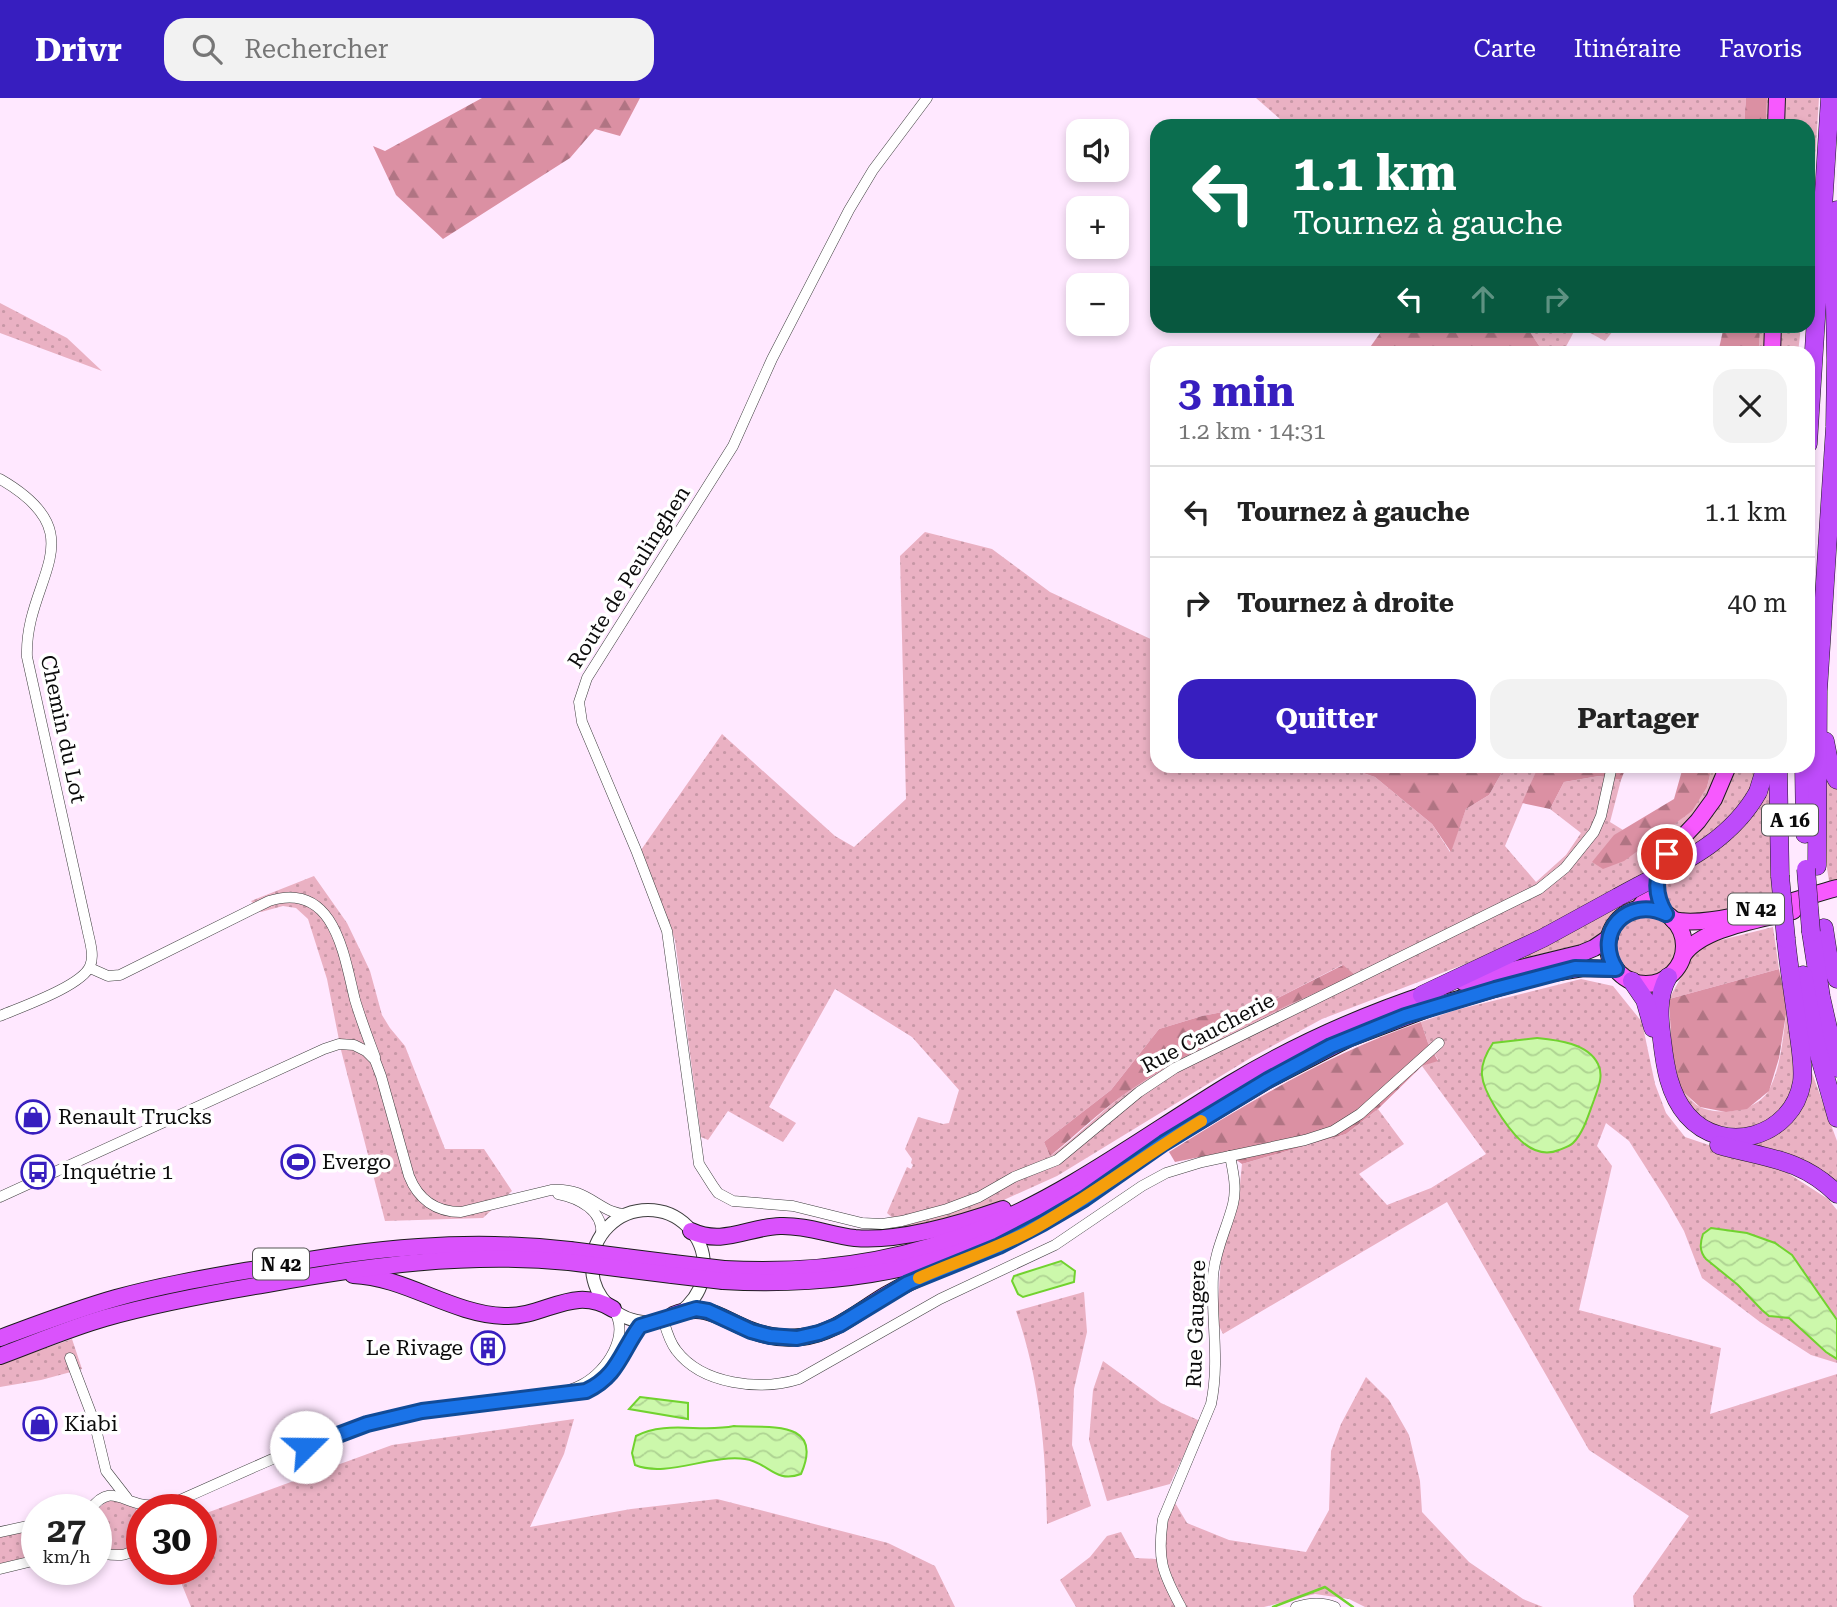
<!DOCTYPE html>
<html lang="fr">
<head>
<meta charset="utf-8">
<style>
  body { margin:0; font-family:"Roboto Serif",serif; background:#f2f2f2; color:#222; height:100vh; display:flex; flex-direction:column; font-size:26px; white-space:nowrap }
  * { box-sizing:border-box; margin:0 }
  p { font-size:23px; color:#767676 }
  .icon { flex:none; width:38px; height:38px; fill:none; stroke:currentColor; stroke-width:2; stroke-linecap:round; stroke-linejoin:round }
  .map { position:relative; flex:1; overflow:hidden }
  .side { position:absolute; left:1150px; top:248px; width:665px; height:427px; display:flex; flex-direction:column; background:#fff; border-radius:21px; box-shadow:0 4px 10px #0003 }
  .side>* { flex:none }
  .guide { position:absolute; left:1150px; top:21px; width:665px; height:214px; border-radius:21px; box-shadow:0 4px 10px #0003; background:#0b6e4f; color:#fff; overflow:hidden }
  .fabs { position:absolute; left:1066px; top:21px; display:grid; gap:14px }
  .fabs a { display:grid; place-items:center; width:63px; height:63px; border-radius:14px; background:#fff; box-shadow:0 4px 10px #0003; font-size:35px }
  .speed { position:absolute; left:21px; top:1396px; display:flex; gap:14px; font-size:35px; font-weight:700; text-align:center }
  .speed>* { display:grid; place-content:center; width:91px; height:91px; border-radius:50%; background:#fff; box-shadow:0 4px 10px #0003; line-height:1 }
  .speed small { font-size:18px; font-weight:400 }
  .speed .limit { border:10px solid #d22; background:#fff; color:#111 }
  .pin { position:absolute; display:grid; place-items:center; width:60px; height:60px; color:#fff; margin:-30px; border:4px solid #fff; border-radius:50%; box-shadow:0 2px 7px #0007 }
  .me { position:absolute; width:77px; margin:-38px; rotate:68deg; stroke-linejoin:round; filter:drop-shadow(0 0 5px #0008) }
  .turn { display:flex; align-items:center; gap:24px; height:147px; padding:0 28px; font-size:32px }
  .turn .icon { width:91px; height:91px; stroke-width:2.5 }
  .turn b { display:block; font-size:49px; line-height:60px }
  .lanes { display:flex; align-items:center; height:66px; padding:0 28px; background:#0003; justify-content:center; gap:35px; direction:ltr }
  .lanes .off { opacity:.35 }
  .round { display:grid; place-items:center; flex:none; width:74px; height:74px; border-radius:21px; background:#f2f2f2 }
  .headline { display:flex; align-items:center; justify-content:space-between; height:119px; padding:0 28px }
  h1 { font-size:42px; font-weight:700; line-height:52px; color:#371ebf }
  .cta { display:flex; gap:14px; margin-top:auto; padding:14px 28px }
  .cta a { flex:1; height:80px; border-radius:21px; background:#371ebf; color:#fff; font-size:28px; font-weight:700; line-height:80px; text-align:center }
  .cta a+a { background:#f2f2f2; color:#222 }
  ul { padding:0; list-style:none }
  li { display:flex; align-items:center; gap:21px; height:91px; padding:0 28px; border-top:2px solid #e0e0e0 }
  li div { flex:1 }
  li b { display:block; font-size:26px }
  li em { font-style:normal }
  header { display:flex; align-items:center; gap:42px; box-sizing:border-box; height:98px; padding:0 35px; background:#371ebf; color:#fff }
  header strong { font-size:33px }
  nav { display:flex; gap:38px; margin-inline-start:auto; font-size:24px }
  .search { width:490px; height:63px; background:#f2f2f2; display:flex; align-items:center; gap:18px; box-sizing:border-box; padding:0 24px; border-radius:21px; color:#767676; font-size:26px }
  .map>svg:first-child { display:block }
</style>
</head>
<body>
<header>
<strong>Drivr</strong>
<div class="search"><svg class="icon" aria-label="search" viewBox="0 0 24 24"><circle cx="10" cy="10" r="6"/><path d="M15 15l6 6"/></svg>Rechercher</div>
<nav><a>Carte</a><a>Itinéraire</a><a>Favoris</a></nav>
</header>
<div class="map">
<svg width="1837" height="1509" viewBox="0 0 1837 1509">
  <defs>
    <pattern id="grass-dots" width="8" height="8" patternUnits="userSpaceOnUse" patternTransform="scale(1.75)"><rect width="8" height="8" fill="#eab1c3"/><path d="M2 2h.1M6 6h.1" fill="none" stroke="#c797a6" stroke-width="1.8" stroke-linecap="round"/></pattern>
    <pattern id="forest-firs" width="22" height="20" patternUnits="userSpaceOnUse" patternTransform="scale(1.75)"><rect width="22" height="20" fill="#db90a3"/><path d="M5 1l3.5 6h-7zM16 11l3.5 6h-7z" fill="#b07483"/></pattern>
    <pattern id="water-waves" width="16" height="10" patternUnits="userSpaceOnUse" patternTransform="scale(1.75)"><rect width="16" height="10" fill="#ccf8ab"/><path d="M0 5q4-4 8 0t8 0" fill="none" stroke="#aed392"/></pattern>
  </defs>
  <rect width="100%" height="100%" fill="#ffe8ff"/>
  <g fill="url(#grass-dots)" fill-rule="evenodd">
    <polygon points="1256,0 1746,0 1744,28 1288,28"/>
    <polygon points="1767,0 1819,0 1808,170 1808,28 1766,28"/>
    <polygon points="0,205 67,240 102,273 0,235"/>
    <polygon points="1511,228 1617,228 1605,243 1577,228 1562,256 1544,255 1530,234"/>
    <polygon points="1760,228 1801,228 1798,255 1759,256"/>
    <path d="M925 434 992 451 1050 494 1157 544V584L1150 595 1157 598V668L1345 669 1375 679 1432 726 1450 754 1466 711 1489 697 1505 669H1538L1505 748 1536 784 1566 757 1581 735 1550 711 1564 684 1599 678 1621 682 1610 724 1623 732 1614 738 1707 689 1712 669H1766L1770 676 1772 800 1718 814 1675 816 1664 801C1656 802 1644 800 1636 803 1616 809 1608 831 1593 844L1514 862 1507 850 1322 921 1252 959 1057 1078 986 1110 905 1131 887 1115 907 1069 911 1071 913 1067 911 1065 912 1061 905 1051 918 1019 943 1026 949 1025 959 992 912 939 835 891 769 1009 796 1025 783 1044 728 1013 708 1042 701 1039 675 842 641 752 722 636 835 738 854 749 906 701 900 458ZM1342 867 1354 877C1277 912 1199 945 1129 993 1101 1012 1078 1039 1050 1058L1044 1044 1111 992 1159 931 1202 918 1268 905Z"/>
    <polygon points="1837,680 1837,781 1829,783 1824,751 1823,681"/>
    <polygon points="314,778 347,825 361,854 370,873 382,917 390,930 405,948 445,1051 484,1051 512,1093 483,1120 385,1123 341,952 327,881 308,821 296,810 283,808 261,814 251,803"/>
    <circle cx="1647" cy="848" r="30"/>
    <polygon points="1773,829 1779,871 1669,901 1695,854 1705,846"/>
    <polygon points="1581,881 1613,888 1642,924 1655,986 1666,1015 1685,1039 1783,1072 1828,1101 1837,1112 1837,1265 1811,1257 1760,1224 1702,1180 1684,1133 1667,1103 1629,1043 1606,1025 1597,1048 1612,1068 1579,1212 1721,1250 1710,1316 1837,1276 1837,1509 1634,1509 1633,1498 1689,1418 1589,1352 1447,1104 1223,1236 1217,1224 1222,1143 1238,1106 1242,1066 1346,1036 1378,1011 1404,1046 1359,1076 1387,1107 1431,1090 1486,1056 1422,968 1438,962 1428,945 1421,924 1456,912"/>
    <path d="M1787 910 1793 942 1795 976 1812 975 1837 1043V1090L1754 1048 1745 1031C1708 1028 1700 1025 1681 992 1687 997 1694 1007 1702 1010 1723 1018 1759 1013 1770 990 1782 966 1783 936 1787 910Z"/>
    <path d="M1084 1194 1087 1234 1074 1291 1072 1347 1091 1408 1047 1426C1046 1354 1040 1281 1016 1213Z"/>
    <polygon points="72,1241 82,1271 41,1282 0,1289 0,1266"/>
    <polygon points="1103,1263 1161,1305 1200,1323 1170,1386 1107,1403 1089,1342 1093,1292"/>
    <path d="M1366 1279 1389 1302 1409 1337 1420 1383 1422 1414 1469 1464 1523 1501 1543 1509H1365L1349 1501 1315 1496 1264 1509H1186C1166 1471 1154 1444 1174 1403L1187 1425 1229 1442 1306 1454 1329 1412 1331 1353 1341 1326Z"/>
    <polygon points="574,1321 564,1356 530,1429 631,1411 717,1401 888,1445 935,1468 955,1509 191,1509 176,1472 201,1472 201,1417 392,1347"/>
    <path d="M114 1402C119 1404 127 1405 131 1407 159 1425 127 1472 96 1444V1412L106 1404Z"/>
    <polygon points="37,1431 37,1458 0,1466 0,1439"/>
    <polygon points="1121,1434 1135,1460 1157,1461 1176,1509 1076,1509 1060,1482 1090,1459 1107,1438"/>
  </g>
  <g fill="url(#forest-firs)">
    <polygon points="482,0 640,0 620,38 595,31 570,60 443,141 396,97 373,48 385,53"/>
    <polygon points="1746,0 1767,0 1766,28 1744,28"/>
    <polygon points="1385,228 1511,228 1530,234 1544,255 1366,255"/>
    <polygon points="1724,228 1760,228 1759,255 1718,255"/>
    <polygon points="1345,669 1505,669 1489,697 1466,711 1451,754 1432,726 1375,679"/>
    <polygon points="1538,669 1626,669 1621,682 1599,678 1564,684 1550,711 1522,705"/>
    <polygon points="1683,669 1712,669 1707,689 1692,713 1624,763 1603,771 1592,764 1614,737 1674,701"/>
    <path d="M1343 867 1355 877C1278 912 1200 945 1129 993 1101 1012 1076 1037 1050 1058L1044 1044 1111 992 1159 931 1202 918 1268 905Z"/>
    <polygon points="1779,871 1787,910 1779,960 1769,993 1747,1011 1726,1014 1700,1009 1681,992 1672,956 1669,901"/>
    <path d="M1421 924 1428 945 1438 963 1422 968 1378 1011 1346 1036 1242 1066 1225 1054 1175 1064 1169 1054C1249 1004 1332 954 1421 924Z"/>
  </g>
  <g fill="url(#water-waves)" stroke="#71d22f" stroke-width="2">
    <path d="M1537 940C1557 942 1588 945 1598 966 1604 978 1598 990 1594 1002 1589 1015 1584 1034 1573 1045 1570 1048 1564 1050 1559 1052 1530 1064 1508 1030 1495 1009 1480 984 1476 970 1493 945Z"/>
    <path d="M1711 1130 1747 1135 1775 1145 1792 1157 1837 1222V1261L1826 1254 1789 1220 1769 1218 1762 1212 1738 1187 1706 1161C1699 1153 1700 1145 1703 1136Z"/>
    <polygon points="1061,1163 1075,1173 1074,1184 1023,1199 1018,1196 1012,1183 1014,1178"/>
    <polygon points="640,1299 688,1305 688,1321 629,1311"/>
    <path d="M734 1328C768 1330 825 1321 801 1376 775 1386 768 1364 745 1361 711 1356 666 1380 635 1367L632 1355 636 1338C665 1322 702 1335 734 1328Z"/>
  </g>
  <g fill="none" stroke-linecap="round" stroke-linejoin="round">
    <polyline stroke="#71d22f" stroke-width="2.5" points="1273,1509 1325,1489 1353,1509"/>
    <defs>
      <g id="minor">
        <polyline points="927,0 873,72 849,112 772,261 733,348 587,580 579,604 582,624 636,752 667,833 699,1066 713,1088 718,1095 733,1103 793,1108 862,1125 882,1126 902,1123 947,1111 979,1099 1014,1079 1057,1062 1139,994 1175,970 1539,791 1565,770 1594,734 1601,718 1612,668"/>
        <path d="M0 381C99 438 24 480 27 559L87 830C89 841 95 857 90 868 82 888 21 909 0 918"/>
        <path d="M90 870 108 878 120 877 269 803C335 782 344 858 355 902 361 922 368 940 375 959"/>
        <path d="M558 1096C579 1100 604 1113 601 1137"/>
        <path d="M0 1099 324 951 339 946 354 947 366 953 375 962 381 978 409 1078C418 1101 436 1114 461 1114L551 1092C589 1088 601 1118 628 1116"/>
        <path d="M663 1221C666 1231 669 1243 676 1252 702 1287 761 1293 799 1281L940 1201 1055 1147 1142 1088 1166 1075 1202 1064 1305 1042 1333 1033 1360 1016 1439 945"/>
        <polyline points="70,1260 94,1323 106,1373 127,1400"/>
        <path d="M575 1295C627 1286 620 1233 650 1223"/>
        <path d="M90 1412C108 1387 119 1401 140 1406 150 1409 160 1407 169 1405"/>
        <path d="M162 1412 180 1402C247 1373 318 1337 389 1320 427 1311 466 1306 505 1301 530 1299 560 1299 583 1286 607 1273 631 1237 613 1211"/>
        <polyline points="0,1434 37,1426"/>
        <path d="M96 1455C115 1457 128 1462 142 1444"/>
        <polyline points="0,1471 37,1462"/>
        <path d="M1181 1509C1162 1474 1157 1461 1163 1421L1211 1306C1220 1263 1211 1221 1213 1178 1215 1152 1227 1130 1233 1106 1237 1090 1233 1073 1230 1058"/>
        <path d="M1296 1509C1308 1505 1323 1504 1335 1509"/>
      </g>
      <circle id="tertiary" cx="648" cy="1168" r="56"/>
      <g id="primary">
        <polyline points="1776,28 1777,0"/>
        <polyline points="1772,256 1773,228"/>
        <circle cx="1646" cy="848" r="38"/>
        <polyline points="1638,811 1651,795 1667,756 1698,723 1714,701 1728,668"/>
        <path d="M1673 822C1713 831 1796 801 1837 790"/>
        <path d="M1684 856C1704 829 1761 822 1793 813"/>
      </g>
      <g id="trunk">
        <polyline points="1463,884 1582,855 1594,850 1610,839"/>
        <path d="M691 1133C723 1148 748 1129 780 1128 806 1127 830 1137 855 1140 901 1144 960 1126 1003 1111"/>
        <polyline points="625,1159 673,1165"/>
        <polyline points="624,1171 672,1177"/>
        <path d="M724 1171C813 1176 901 1164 983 1130 1071 1094 1149 1035 1230 986 1293 948 1362 917 1432 894"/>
        <path d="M353 1177C406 1179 451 1216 504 1218 545 1220 573 1186 613 1211"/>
        <path d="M723 1183C832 1189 938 1174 1036 1121L1268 982 1350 940 1438 907 1547 876 1583 870 1616 871"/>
        <path d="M673 1217C707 1203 722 1222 753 1233 769 1239 784 1241 801 1239 833 1236 859 1213 886 1197 905 1186 924 1177 944 1169"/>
        <path d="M0 1240C38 1226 77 1211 116 1200 166 1186 217 1178 268 1169 369 1150 468 1140 570 1152"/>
        <path d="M0 1258C35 1245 70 1230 105 1220 158 1205 213 1195 267 1186 367 1168 467 1154 569 1164"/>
      </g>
      <g id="motorway">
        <polyline points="1834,161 1837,112"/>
        <polyline points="1808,346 1830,0"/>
        <polyline points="1825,643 1830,669 1837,682"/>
        <polyline points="1778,668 1780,778"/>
        <polyline points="1804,668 1805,736"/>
        <polyline points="1758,694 1766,668"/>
        <polyline points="1817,768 1818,593 1835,329 1836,262 1834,152"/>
        <polyline points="1824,830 1829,862 1837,881"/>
        <polyline points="1811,834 1821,899 1837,970"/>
        <polyline points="1803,877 1816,946 1837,1020"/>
        <path d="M1668 879C1657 898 1659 921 1662 942 1665 968 1669 996 1687 1017 1723 1059 1793 1039 1802 984 1804 967 1800 948 1798 931 1794 901 1789 871 1786 841"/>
        <polyline points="1632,883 1645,902 1653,930"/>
        <polyline points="1422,897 1543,840 1618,799"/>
        <path d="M1719 1047C1764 1060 1801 1060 1837 1096"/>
      </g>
    </defs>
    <use href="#minor" stroke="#3e3e3e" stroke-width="11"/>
    <use href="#tertiary" stroke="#3e3e3e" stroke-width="14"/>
    <use href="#primary" stroke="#1c1c1c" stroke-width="18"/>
    <use href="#trunk" stroke="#1c1c1c" stroke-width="18"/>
    <use href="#motorway" stroke="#1c1c1c" stroke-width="19"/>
    <use href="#minor" stroke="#fff" stroke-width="10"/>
    <use href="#tertiary" stroke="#fff" stroke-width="12"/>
    <use href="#primary" stroke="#f759fe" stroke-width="16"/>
    <use href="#trunk" stroke="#da52fc" stroke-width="16"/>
    <use href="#motorway" stroke="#be4bfa" stroke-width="18"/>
    <defs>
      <g id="trunk-bridge">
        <polyline points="570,1152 625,1159"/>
        <polyline points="569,1164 624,1171"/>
        <polyline points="673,1165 724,1171"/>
        <polyline points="672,1177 723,1183"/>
      </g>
      <g id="motorway-bridge">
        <polyline points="1806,771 1811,834"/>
        <polyline points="1780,778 1786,841"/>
        <path d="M1618 799C1670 770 1728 748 1758 694"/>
      </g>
    </defs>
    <use href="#trunk-bridge" stroke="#1c1c1c" stroke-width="18" stroke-linecap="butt"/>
    <use href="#motorway-bridge" stroke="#1c1c1c" stroke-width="19" stroke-linecap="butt"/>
    <use href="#trunk-bridge" stroke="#da52fc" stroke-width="16"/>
    <use href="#motorway-bridge" stroke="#be4bfa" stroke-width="18"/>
  </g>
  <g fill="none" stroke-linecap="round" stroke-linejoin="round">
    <defs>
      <path id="route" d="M306 1349 367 1326 422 1313 586 1293C618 1278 621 1254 640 1228L696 1211 708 1213 751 1233 770 1238 797 1240 819 1235 839 1227 908 1185 999 1148 1043 1125 1084 1101 1164 1045 1268 982 1331 948 1405 918 1495 891 1575 870 1616 871C1593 834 1628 798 1666 816 1653 795 1655 776 1667 756"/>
    </defs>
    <use href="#route" stroke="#114b97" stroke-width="18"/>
    <use href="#route" stroke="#1a73e8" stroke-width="12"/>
    <path stroke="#f59e0b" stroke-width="12" d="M919 1180C955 1164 993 1152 1028 1134 1088 1101 1142 1059 1201 1023"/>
  </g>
  <defs>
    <symbol id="shop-ring" viewBox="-11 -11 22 22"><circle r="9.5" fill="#fff" stroke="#371ebf" stroke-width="1.5"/><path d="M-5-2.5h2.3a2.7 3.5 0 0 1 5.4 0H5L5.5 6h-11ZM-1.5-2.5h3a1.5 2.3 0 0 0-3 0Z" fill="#371ebf"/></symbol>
    <symbol id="stadium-ring" viewBox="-11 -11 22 22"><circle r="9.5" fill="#fff" stroke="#371ebf" stroke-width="1.5"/><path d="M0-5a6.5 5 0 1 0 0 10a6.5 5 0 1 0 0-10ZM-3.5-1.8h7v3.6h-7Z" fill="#371ebf"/></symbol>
    <symbol id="bus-ring" viewBox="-11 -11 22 22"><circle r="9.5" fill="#fff" stroke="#371ebf" stroke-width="1.5"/><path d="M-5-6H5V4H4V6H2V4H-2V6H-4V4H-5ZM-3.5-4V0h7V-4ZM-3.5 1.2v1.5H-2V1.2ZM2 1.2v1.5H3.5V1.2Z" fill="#371ebf"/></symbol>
    <symbol id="building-ring" viewBox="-11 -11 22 22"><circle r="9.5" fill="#fff" stroke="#371ebf" stroke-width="1.5"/><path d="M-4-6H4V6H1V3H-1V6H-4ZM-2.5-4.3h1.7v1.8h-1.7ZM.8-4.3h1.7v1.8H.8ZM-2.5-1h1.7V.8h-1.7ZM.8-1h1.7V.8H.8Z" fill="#371ebf"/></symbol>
  </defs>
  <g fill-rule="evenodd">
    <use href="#shop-ring" x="14" y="1000" width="38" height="38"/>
    <use href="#stadium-ring" x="279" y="1045" width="38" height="38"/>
    <use href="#bus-ring" x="19" y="1055" width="38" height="38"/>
    <use href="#building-ring" x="469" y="1231" width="38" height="38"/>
    <use href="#shop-ring" x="21" y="1307" width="38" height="38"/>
  </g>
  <g text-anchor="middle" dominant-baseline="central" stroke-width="7" stroke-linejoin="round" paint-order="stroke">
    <g fill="#fff" stroke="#545454" stroke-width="2">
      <rect x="1762" y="706.5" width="56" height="31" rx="5"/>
      <rect x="1728" y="795.5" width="56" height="31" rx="5"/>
      <rect x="253" y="1150.5" width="56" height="31" rx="5"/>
    </g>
    <g font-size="19" font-weight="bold" fill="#0b0b0b">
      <text x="1790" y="722">A 16</text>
      <text x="1756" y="811">N 42</text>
      <text x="281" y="1166">N 42</text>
    </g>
    <g font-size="21" fill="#0b0b0b" stroke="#fff">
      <text transform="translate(629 479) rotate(-58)">Route de Peulinghen</text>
      <text transform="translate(63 631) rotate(78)">Chemin du Lot</text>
      <text transform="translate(1208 935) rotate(-28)">Rue Caucherie</text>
      <text transform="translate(1196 1226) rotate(-88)">Rue Gaugere</text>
    </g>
    <g font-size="21" fill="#0b0b0b" stroke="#fff" text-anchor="start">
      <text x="58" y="1019">Renault Trucks</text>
      <text x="322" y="1064">Evergo</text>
      <text x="62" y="1074">Inquétrie 1</text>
      <text x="463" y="1250" text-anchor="end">Le Rivage</text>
      <text x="64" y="1326">Kiabi</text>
    </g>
  </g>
</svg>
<div class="fabs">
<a><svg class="icon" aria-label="sound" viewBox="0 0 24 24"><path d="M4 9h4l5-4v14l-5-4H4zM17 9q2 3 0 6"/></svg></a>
<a>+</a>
<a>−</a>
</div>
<div class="speed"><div>27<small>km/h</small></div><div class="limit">30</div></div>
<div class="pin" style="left:1667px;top:756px;background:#d93025"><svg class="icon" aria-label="arrive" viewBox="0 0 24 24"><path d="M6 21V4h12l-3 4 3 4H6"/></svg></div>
<svg class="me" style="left:306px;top:1349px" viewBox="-20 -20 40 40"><circle r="19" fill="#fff"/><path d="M0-13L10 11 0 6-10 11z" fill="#1a73e8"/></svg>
<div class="guide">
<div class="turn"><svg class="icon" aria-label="left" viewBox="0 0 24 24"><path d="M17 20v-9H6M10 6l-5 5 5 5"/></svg><div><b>1.1 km</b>Tournez à gauche</div></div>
<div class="lanes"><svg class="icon" aria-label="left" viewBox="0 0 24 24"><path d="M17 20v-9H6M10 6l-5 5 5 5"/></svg><svg class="icon off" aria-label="ahead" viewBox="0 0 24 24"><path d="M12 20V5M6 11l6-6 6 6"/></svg><svg class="icon off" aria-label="right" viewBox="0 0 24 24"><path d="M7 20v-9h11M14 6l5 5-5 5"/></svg></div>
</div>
<section class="side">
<div class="headline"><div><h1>3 min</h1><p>1.2 km · 14:31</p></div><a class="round"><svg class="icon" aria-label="close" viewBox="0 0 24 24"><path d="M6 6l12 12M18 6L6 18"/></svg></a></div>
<ul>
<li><svg class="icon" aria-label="left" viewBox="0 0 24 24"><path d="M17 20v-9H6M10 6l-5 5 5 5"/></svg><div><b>Tournez à gauche</b></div><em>1.1 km</em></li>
<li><svg class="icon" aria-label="right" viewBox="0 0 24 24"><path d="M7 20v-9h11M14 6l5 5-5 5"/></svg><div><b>Tournez à droite</b></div><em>40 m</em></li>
</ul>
<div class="cta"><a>Quitter</a><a>Partager</a></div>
</section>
</div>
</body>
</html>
